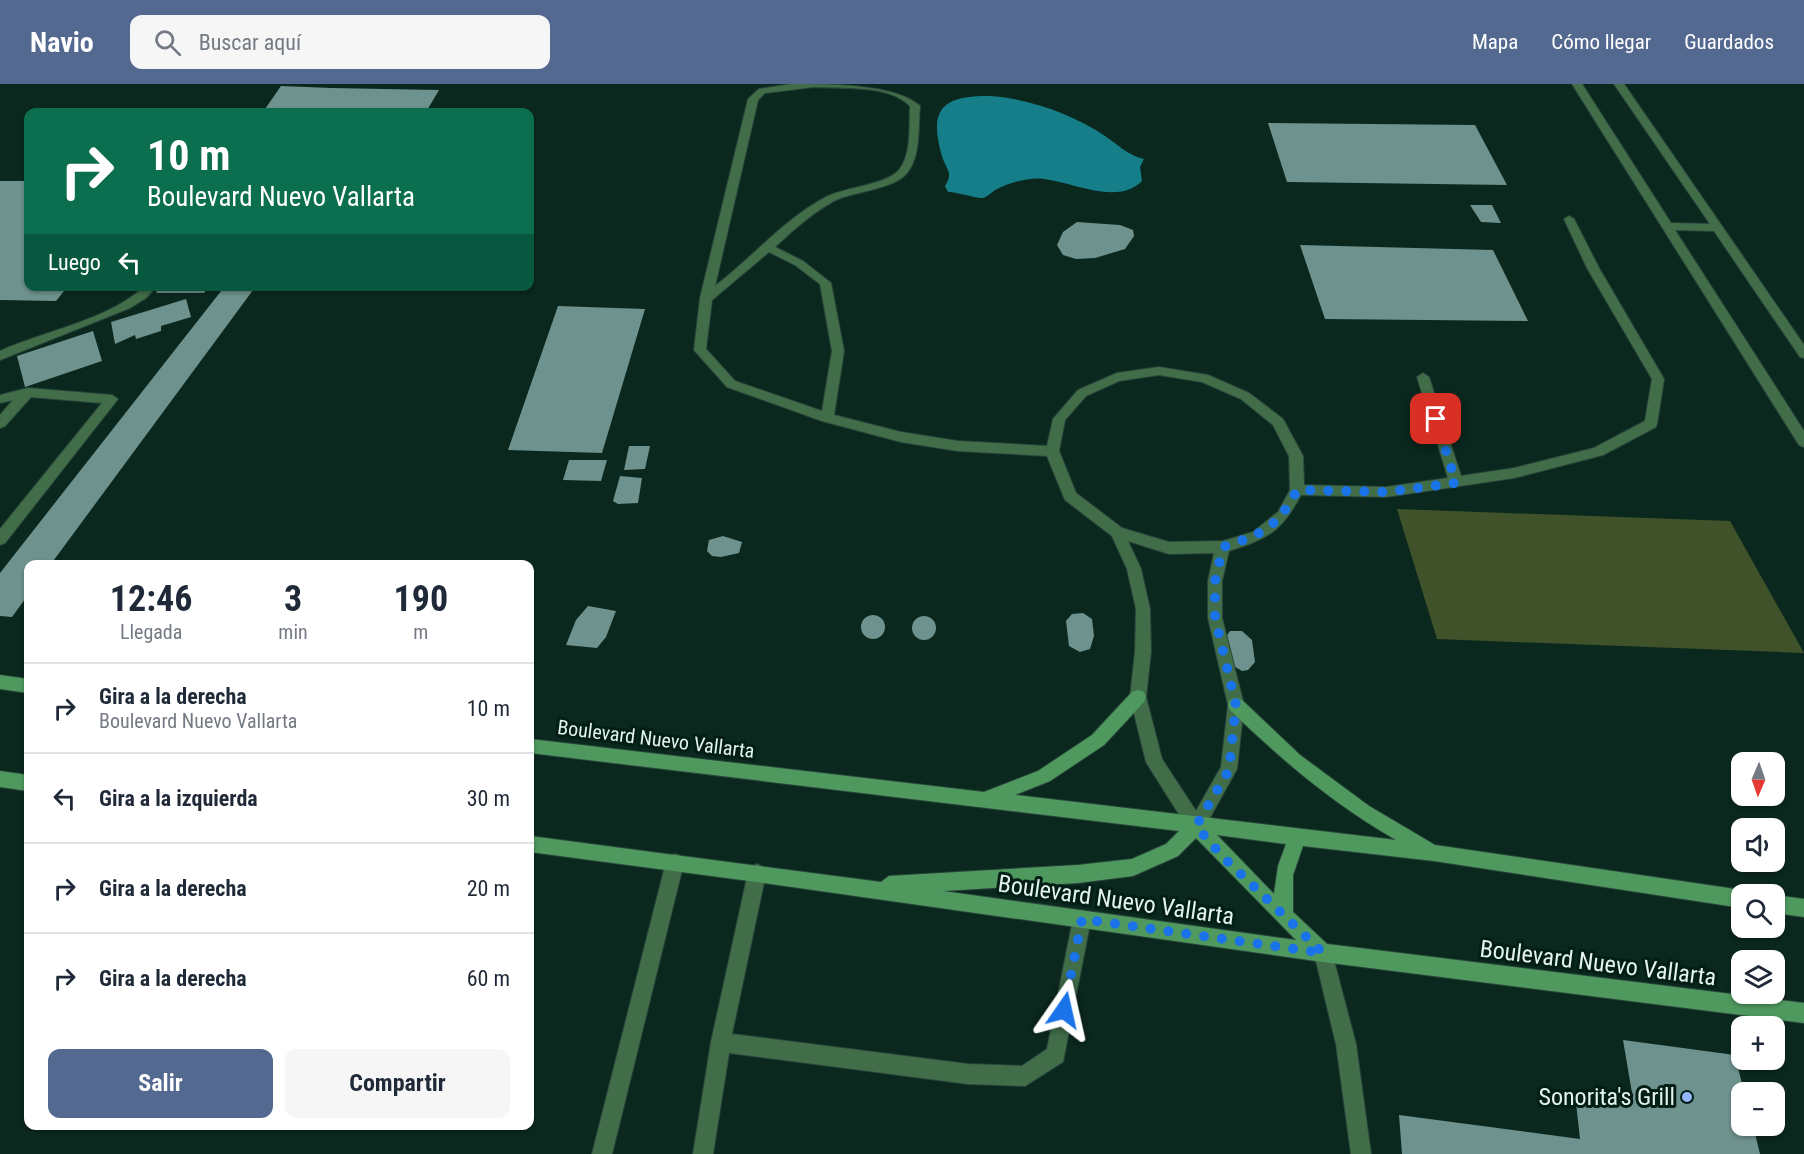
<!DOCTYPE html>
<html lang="es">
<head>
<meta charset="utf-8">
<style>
  body { margin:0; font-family:"Roboto Condensed",sans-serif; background:#f6f6f7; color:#1f2937; height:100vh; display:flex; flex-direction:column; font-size:22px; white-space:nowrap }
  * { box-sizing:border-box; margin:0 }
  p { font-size:20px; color:#747a83 }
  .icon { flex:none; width:33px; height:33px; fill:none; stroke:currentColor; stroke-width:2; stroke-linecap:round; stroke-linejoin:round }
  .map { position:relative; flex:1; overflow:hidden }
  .details { position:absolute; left:24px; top:476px; width:510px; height:570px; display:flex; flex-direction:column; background:#fff; border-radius:12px; box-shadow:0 2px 4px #0004 }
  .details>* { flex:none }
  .guide { position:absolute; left:24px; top:24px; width:510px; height:183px; border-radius:12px; box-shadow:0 2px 4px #0004; background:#0b6e4f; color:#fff; overflow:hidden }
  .needle { width:39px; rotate:182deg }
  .controls { position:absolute; left:1731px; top:668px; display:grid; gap:12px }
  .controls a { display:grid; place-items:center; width:54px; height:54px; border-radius:12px; background:#fff; box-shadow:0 2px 4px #0004; font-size:30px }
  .pin { position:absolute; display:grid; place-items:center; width:51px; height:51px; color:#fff; margin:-26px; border-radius:12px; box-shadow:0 3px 9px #0006 }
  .me { position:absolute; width:66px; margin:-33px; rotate:11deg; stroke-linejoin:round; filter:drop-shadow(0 0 4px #0008) }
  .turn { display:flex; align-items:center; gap:21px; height:126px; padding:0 24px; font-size:27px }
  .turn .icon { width:78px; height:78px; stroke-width:2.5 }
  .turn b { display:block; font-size:42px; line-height:51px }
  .then { display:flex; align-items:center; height:57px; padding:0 24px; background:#0003; gap:12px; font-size:22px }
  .eta { display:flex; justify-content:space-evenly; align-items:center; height:102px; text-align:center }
  .eta b { font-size:36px; font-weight:700; line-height:42px }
  .action { display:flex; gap:12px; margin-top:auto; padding:12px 24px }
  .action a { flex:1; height:69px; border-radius:12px; background:#546990; color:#fff; font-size:24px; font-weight:700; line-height:69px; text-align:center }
  .action a+a { background:#f6f6f7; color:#1f2937 }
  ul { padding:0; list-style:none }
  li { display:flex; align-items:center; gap:18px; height:90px; padding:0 24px; border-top:2px solid #e0e1e3 }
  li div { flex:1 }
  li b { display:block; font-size:22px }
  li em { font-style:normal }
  header { display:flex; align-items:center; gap:36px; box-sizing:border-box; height:84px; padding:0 30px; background:#546990; color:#fff }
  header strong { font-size:28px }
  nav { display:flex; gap:33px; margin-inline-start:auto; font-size:21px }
  .search { width:420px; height:54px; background:#f6f6f7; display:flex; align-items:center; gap:15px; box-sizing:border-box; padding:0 21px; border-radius:12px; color:#747a83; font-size:22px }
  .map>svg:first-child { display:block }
</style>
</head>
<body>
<header>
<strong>Navio</strong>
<div class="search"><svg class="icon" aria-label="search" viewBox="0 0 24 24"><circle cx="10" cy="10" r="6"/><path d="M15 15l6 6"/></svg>Buscar aquí</div>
<nav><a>Mapa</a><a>Cómo llegar</a><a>Guardados</a></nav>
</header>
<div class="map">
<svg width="1804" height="1070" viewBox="0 0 1804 1070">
  <rect width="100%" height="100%" fill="#0b281e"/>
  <polygon fill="#3f5229" points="1397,425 1730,437 1804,569 1437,555"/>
  <path fill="#167e89" d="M989 12C1027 14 1073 30 1105 52 1117 60 1129 72 1144 75L1140 83 1142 97C1117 122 1073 98 1044 95 1028 93 1009 99 995 106 991 109 987 113 983 114 979 115 957 108 948 108L945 102C954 88 946 86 942 72 928 24 943 12 989 12Z"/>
  <g fill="#6e928d">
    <polygon points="281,2 331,4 439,6 426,28 263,28"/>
    <polygon points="1268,39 1475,41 1507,101 1287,98"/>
    <polygon points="0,97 28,97 28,202 68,202 56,217 0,216"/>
    <polygon points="1470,121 1492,121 1501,139 1481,138"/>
    <polygon points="1077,138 1120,141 1133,146 1134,152 1125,165 1095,174 1076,175 1063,171 1057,161 1063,148"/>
    <polygon points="1300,161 1493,166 1528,237 1325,235"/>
    <polygon points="160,202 209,202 204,209 156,209"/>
    <polygon points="225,202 256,202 51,480 28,480 28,511 12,533 0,532 0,489"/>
    <polygon points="186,215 191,233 161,242 161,247 136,255 135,251 115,260 111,238"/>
    <polygon points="558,222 645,225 602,369 508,366"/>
    <polygon points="93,247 102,277 25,303 17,272"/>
    <polygon points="629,362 650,362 645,385 624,386"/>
    <polygon points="569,376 607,376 601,397 563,396"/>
    <polygon points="620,392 642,394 638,419 618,420 613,417"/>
    <polygon points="723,452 742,458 739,469 721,473 712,472 707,467 709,456"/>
    <polygon points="588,522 616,527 606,553 597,564 566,561 576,536"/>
    <polygon points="1083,529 1092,535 1094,552 1090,565 1080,568 1069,562 1066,537 1072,530"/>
    <circle cx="873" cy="543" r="12"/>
    <circle cx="924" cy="544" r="12"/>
    <polygon points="1230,547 1242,547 1252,556 1255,578 1248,586 1242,587 1230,580 1225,554"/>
    <polygon points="1623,956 1735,971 1744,1008 1742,1008 1742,1041 1753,1041 1760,1070 1402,1070 1399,1031 1580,1055 1575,1010 1633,1015"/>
  </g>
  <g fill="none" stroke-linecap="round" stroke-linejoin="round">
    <defs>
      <g id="lane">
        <path d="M792 0C828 0 896 0 920 22 918 43 921 72 907 89 893 106 853 107 834 117 812 129 793 146 775 163L803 177 831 199 844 267 834 331 901 348 958 357 1047 362 1053 335 1078 306 1117 289 1159 283 1208 291 1249 309 1283 335 1303 372 1304 401 1386 403 1448 394 1417 293 1423 289 1429 293 1461 392 1514 384 1594 364 1645 337 1652 295 1587 184 1564 135 1569 132 1574 135 1599 184 1664 295 1657 340 1656 343 1603 371 1514 394 1386 413 1301 411C1281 448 1269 454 1229 467L1222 497V534L1244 621 1237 685 1202 748 1196 750 1190 748 1146 678 1130 613 1135 568 1136 525 1127 485 1112 452 1065 416 1047 372 958 367 901 358 822 337 727 303 694 266 700 214 748 15 759 5ZM814 3C843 5 889 0 910 22 909 41 912 70 899 86 886 101 845 103 826 113 784 135 752 174 715 202L758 16 765 9ZM769 168 795 181 820 200 832 267 822 327 735 297 706 265 712 216ZM1159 291 1202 298 1241 315 1273 341 1289 372 1290 406 1278 428 1253 448 1223 457 1169 458 1122 444 1076 409 1059 367 1065 336 1086 312 1119 297ZM1128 457 1169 470 1214 469 1208 497V534L1228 621 1221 683 1196 727 1162 675 1146 613 1151 568 1150 525 1141 485Z"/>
        <path d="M145 202H157L146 214 130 224 0 276V267C44 247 109 236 145 202Z"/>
        <polygon points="28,304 112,311 118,315 5,459 0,461 0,445 102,319 31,313 5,342 0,344 0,331 13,316 0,319 0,311"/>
        <polygon points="675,770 681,772 684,778 612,1070 592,1070 666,778 669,772"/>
        <polygon points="757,780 763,783 766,789 732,950 968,980 1022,982 1047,965 1073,835 1076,829 1082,826 1088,829 1091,835 1063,978 1025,1002 968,1000 729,969 713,1070 693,1070 711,958 748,789 751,783"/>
      </g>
      <g id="street">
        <polygon points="1572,0 1582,0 1671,139 1710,140 1614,0 1624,0 1804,261 1804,274 1800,273 1714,147 1675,146 1804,347 1804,363 1799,361"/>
        <polygon points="1323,860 1330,862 1332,869 1356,960 1371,1070 1351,1070 1336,960 1314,869 1316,862"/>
      </g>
      <g id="secondary">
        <polygon points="0,591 28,595 28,609 0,605"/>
        <path d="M1138 606 1144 608 1146 613 1144 618 1104 661 1050 697 1015 711 1396 756C1332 719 1283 677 1230 626L1228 621 1230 616 1236 614 1242 616 1300 671 1369 722 1435 761 1742 806 1749 810H1742V824L1434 777 1303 762 1293 791V828L1327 860 1804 919V939L1323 878 757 798 530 768V752L881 798 889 792 1078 781 1132 775 1166 760 1179 747 530 669V655L984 708 1038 687 1092 651 1132 608ZM1217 751 1286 760 1278 782 1274 810ZM1196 754 1296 856 943 807 1078 799 1133 792 1178 772Z"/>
        <polygon points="0,687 28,691 28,707 0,703"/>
        <polygon points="1774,811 1804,815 1804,833 1774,829"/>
      </g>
    </defs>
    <use href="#lane" stroke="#29453b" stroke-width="2"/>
    <use href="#street" stroke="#29453b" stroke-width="2"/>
    <use href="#secondary" stroke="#29453b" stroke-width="2"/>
    <use href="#lane" fill="#416e49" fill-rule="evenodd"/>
    <use href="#street" fill="#416e49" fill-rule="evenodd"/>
    <use href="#secondary" fill="#4f995e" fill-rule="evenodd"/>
  </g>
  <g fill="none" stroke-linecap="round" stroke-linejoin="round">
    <path stroke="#1a73e8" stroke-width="10" stroke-dasharray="0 18" d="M1064 926 1082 835 1323 869 1222 772 1196 742 1229 686 1236 621 1215 534V497L1223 463C1263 450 1277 444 1297 406L1386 408 1456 399 1436 335"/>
  </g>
  <circle fill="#94b7fd" stroke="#021e15" stroke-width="2" cx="1687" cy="1013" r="6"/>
  <g text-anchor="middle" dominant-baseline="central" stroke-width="6" stroke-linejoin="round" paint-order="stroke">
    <g font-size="20" fill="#e4f4ed" stroke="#021e15">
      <text transform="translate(656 655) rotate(7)">Boulevard Nuevo Vallarta</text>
    </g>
    <g font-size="24" fill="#e4f4ed" stroke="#021e15">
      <text transform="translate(1116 816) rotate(8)">Boulevard Nuevo Vallarta</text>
      <text transform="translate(1598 879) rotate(7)">Boulevard Nuevo Vallarta</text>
    </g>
    <g font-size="24" fill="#e4f4ed" stroke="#021e15" text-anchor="end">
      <text x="1675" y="1013">Sonorita's Grill</text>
    </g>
  </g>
</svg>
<div class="controls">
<a><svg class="needle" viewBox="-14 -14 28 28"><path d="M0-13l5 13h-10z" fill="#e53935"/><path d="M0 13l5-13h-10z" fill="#747a83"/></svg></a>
<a><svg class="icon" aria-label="sound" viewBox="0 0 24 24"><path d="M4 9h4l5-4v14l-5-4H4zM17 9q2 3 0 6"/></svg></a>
<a><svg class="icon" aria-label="search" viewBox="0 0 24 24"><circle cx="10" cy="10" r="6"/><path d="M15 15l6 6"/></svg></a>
<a><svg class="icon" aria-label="layers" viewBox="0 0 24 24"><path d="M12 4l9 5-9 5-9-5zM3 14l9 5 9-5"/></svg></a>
<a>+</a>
<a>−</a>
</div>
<div class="pin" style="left:1436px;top:335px;background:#d93025"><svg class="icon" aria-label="arrive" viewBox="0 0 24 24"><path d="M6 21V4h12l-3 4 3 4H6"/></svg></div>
<svg class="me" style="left:1064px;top:926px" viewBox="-20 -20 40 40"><path d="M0-17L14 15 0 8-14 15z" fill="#1a73e8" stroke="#fff" stroke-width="4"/></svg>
<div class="guide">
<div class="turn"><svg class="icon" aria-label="right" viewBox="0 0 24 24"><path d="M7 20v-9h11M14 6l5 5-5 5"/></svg><div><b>10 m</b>Boulevard Nuevo Vallarta</div></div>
<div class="then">Luego<svg class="icon" aria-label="left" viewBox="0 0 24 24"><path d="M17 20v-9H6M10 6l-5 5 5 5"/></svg></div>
</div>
<section class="details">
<div class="eta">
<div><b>12:46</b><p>Llegada</p></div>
<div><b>3</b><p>min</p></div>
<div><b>190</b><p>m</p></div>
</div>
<ul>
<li><svg class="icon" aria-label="right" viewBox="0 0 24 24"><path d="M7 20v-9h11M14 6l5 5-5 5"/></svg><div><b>Gira a la derecha</b><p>Boulevard Nuevo Vallarta</p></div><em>10 m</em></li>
<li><svg class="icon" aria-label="left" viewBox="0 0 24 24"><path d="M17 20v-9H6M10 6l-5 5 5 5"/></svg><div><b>Gira a la izquierda</b></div><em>30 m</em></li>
<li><svg class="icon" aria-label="right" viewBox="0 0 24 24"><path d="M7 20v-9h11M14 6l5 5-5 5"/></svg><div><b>Gira a la derecha</b></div><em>20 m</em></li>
<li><svg class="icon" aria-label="right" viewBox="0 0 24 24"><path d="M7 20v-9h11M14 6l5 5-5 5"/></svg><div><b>Gira a la derecha</b></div><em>60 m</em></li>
</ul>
<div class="action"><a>Salir</a><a>Compartir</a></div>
</section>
</div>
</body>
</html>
